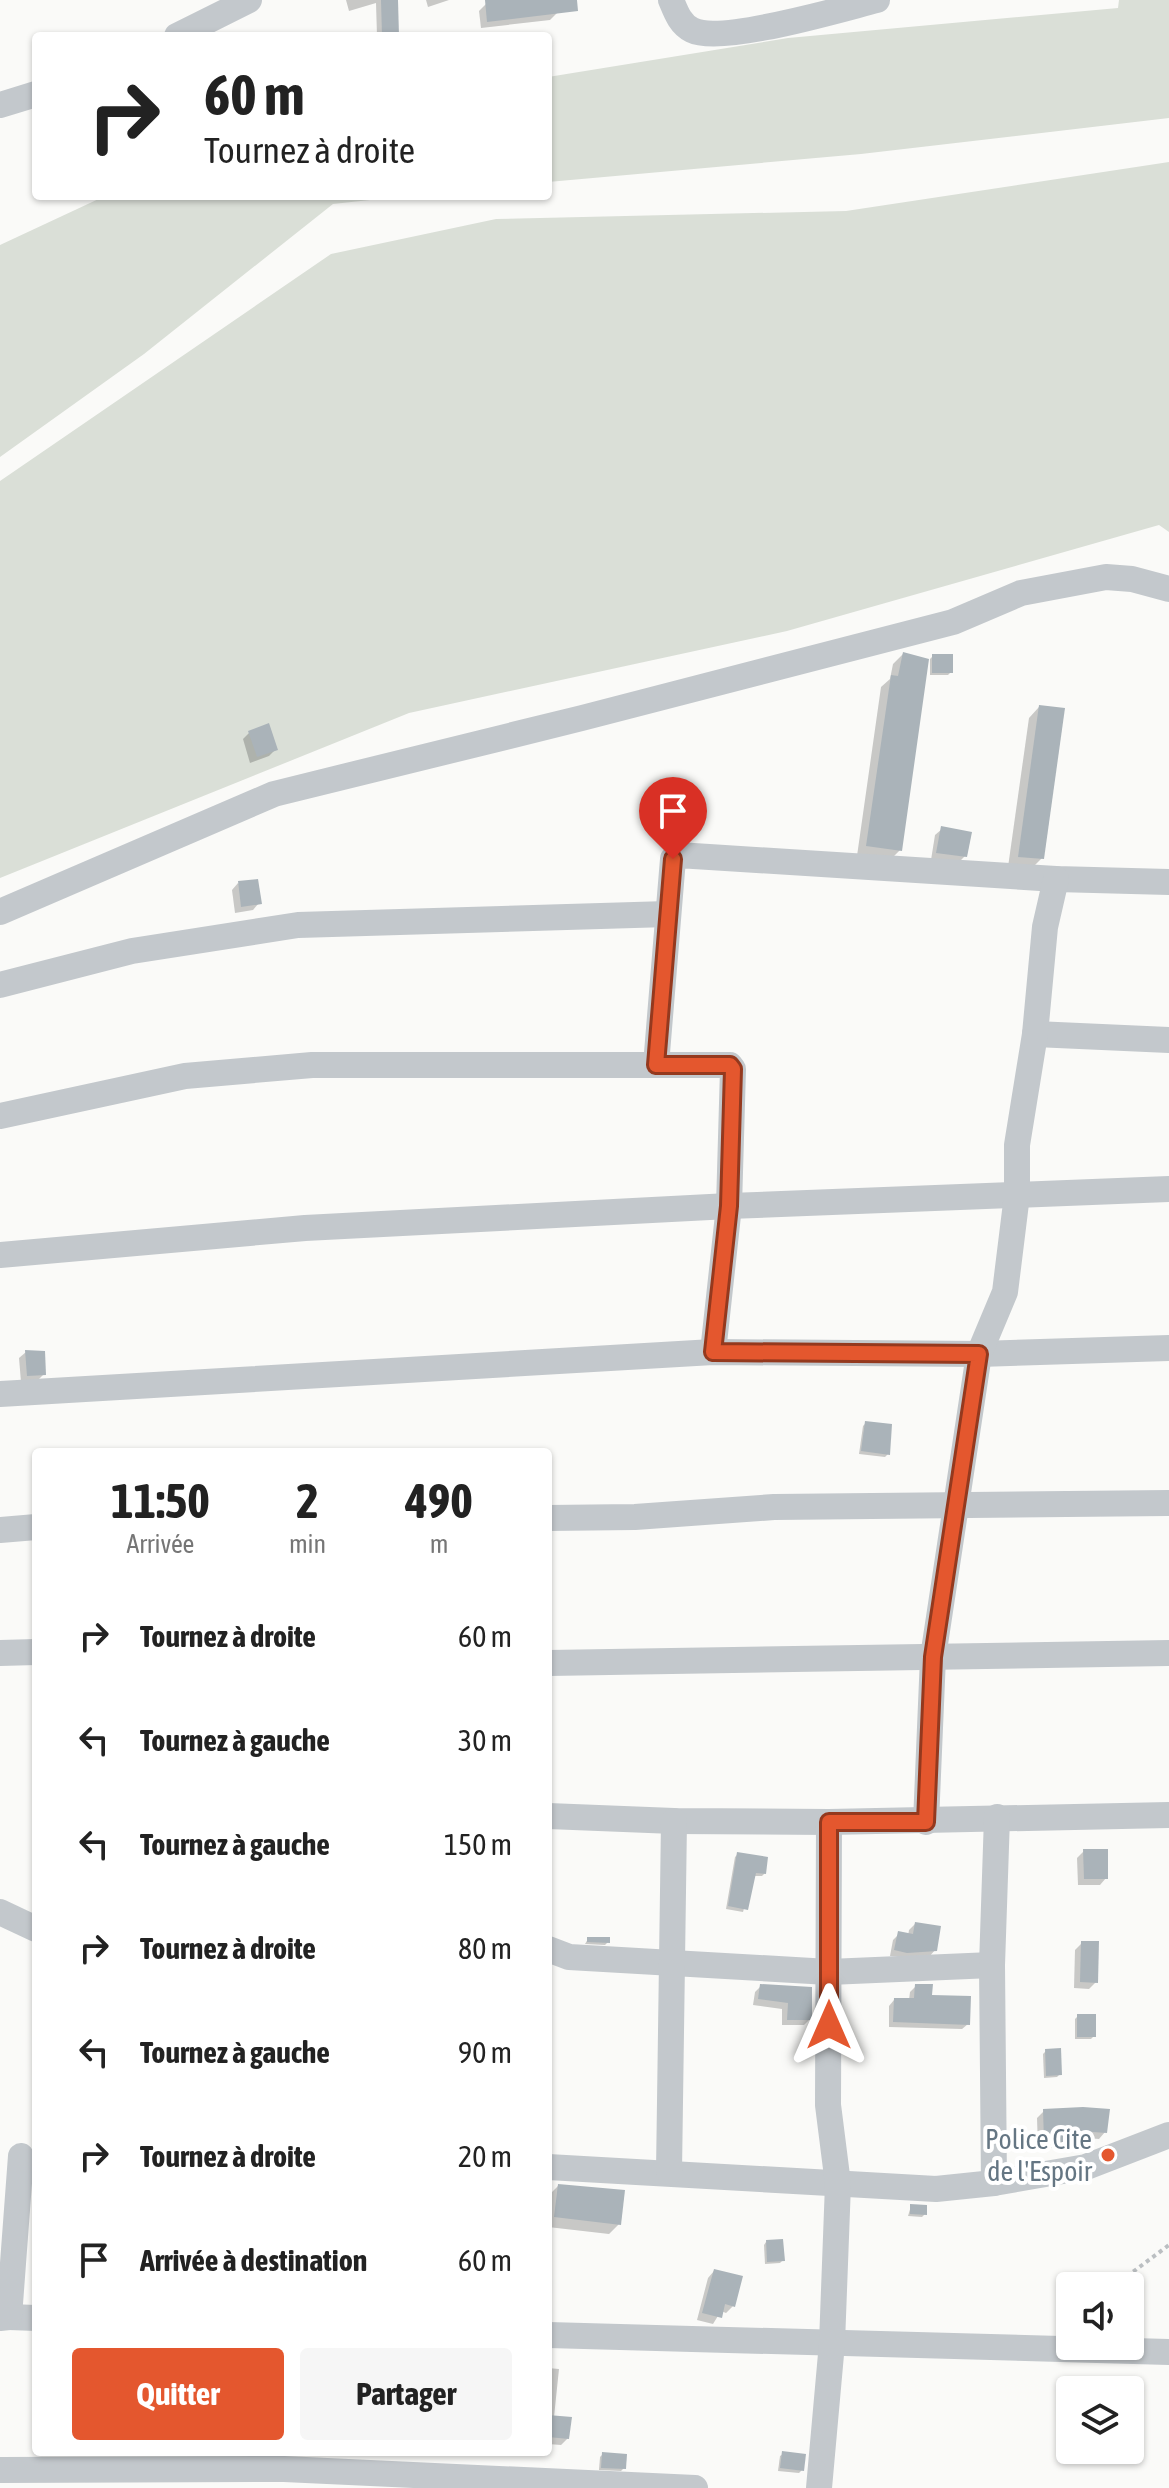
<!DOCTYPE html>
<html lang="fr">
<head>
<meta charset="utf-8">
<style>
  body { margin:0; font-family:"Asap Condensed",sans-serif; background:#f6f6f6; color:#222; height:100vh; display:flex; flex-direction:column; font-size:30px; white-space:nowrap }
  * { box-sizing:border-box; margin:0 }
  p { font-size:26px; color:#767676 }
  .icon { flex:none; width:44px; height:44px; fill:none; stroke:currentColor; stroke-width:2; stroke-linecap:round; stroke-linejoin:round }
  .map { position:relative; flex:1; overflow:hidden }
  .drawer { position:absolute; left:32px; top:1448px; width:520px; height:1008px; display:flex; flex-direction:column; background:#fff; border-radius:8px; box-shadow:0 2px 6px #0004 }
  .drawer>* { flex:none }
  .banner { position:absolute; left:32px; top:32px; width:520px; height:168px; border-radius:8px; box-shadow:0 2px 6px #0004; background:#fff; color:#222; overflow:hidden }
  .tools { position:absolute; left:1056px; top:2272px; display:grid; gap:16px }
  .tools a { display:grid; place-items:center; width:88px; height:88px; border-radius:8px; background:#fff; box-shadow:0 2px 6px #0004; font-size:40px }
  .pin { position:absolute; display:grid; place-items:center; width:68px; height:68px; color:#fff; margin:-82px -34px; border-radius:50% 50% 50% 0; rotate:-45deg; box-shadow:0 0 8px #0007 }
  .pin .icon { rotate:45deg }
  .me { position:absolute; width:88px; margin:-44px; rotate:0deg; stroke-linejoin:round; filter:drop-shadow(0 0 6px #0008) }
  .turn { display:flex; align-items:center; gap:28px; height:168px; padding:0 40px; font-size:36px }
  .turn .icon { width:104px; height:104px; stroke-width:2.5 }
  .turn b { display:block; font-size:56px; line-height:68px }
  .eta { display:flex; justify-content:space-evenly; align-items:center; height:136px; text-align:center }
  .eta b { font-size:48px; font-weight:700; line-height:56px }
  .button { display:flex; gap:16px; margin-top:auto; padding:16px 40px }
  .button a { flex:1; height:92px; border-radius:8px; background:#e4572e; color:#fff; font-size:32px; font-weight:700; line-height:92px; text-align:center }
  .button a+a { background:#f6f6f6; color:#222 }
  ul { padding:0; list-style:none }
  li { display:flex; align-items:center; gap:24px; height:104px; padding:0 40px }
  li div { flex:1 }
  li b { display:block; font-size:30px }
  li em { font-style:normal }
  .map>svg:first-child { display:block }
</style>
</head>
<body>
<div class="map">
<svg width="1169" height="2488" viewBox="0 0 1169 2488">
  <rect width="100%" height="100%" fill="#fafaf8"/>
  <g fill="#dadfd7">
    <polygon points="1119,0 1169,0 1169,118 861,154 548,182 548,77 788,38 1118,8"/>
    <polygon points="1169,162 1169,532 1159,525 787,631 409,713 0,878 0,481 331,254 496,219 846,211"/>
    <polygon points="105,196 407,196 333,204 144,354 0,457 0,245"/>
  </g>
  <g fill="#0003">
    <polygon points="346,0 396,0 396,36 377,36 376,3 349,11"/>
    <polygon points="426,0 449,0 428,7"/>
    <polygon points="520,0 556,0 557,13 550,20 481,28 479,11 486,4"/>
    <polygon points="903,654 900,850 890,860 857,856 881,687 890,679 893,664"/>
    <polygon points="933,656 951,672 948,675 930,675 930,659"/>
    <polygon points="1039,707 1042,858 1031,869 1008,867 1029,718"/>
    <polygon points="249,733 276,749 269,756 250,763 243,739"/>
    <polygon points="942,829 965,856 958,863 931,860 935,835"/>
    <polygon points="238,883 259,903 253,910 235,913 232,890"/>
    <polygon points="26,1352 44,1374 37,1381 21,1382 19,1358"/>
    <polygon points="866,1423 888,1454 885,1457 859,1454 863,1426"/>
    <polygon points="1084,1851 1106,1878 1100,1885 1078,1885 1077,1858"/>
    <polygon points="738,1854 765,1873 762,1876 753,1876 743,1912 726,1909 735,1857"/>
    <polygon points="915,1924 935,1950 929,1957 890,1956 893,1940 899,1934 908,1936 909,1930"/>
    <polygon points="588,1939 608,1942 605,1945 585,1944"/>
    <polygon points="1082,1943 1096,1982 1089,1989 1074,1988 1075,1950"/>
    <polygon points="761,1986 810,1989 810,2019 804,2025 782,2025 782,2009 753,2005 755,1992"/>
    <polygon points="916,1986 930,1997 968,2024 962,2029 889,2027 889,2006 894,2000 909,2000 910,1992"/>
    <polygon points="1078,2016 1094,2036 1091,2039 1075,2039 1075,2019"/>
    <polygon points="1046,2051 1060,2074 1057,2077 1044,2078 1043,2054"/>
    <polygon points="1044,2111 1105,2132 1099,2139 1063,2136 1063,2141 1056,2148 1038,2148 1037,2118"/>
    <polygon points="558,2186 619,2224 609,2234 548,2227 548,2192 552,2192"/>
    <polygon points="911,2206 925,2214 922,2217 908,2216"/>
    <polygon points="766,2242 783,2260 780,2263 765,2264 764,2245"/>
    <polygon points="714,2271 733,2306 726,2313 721,2311 713,2324 697,2320 708,2278"/>
    <polygon points="548,2368 559,2369 554,2417 568,2438 561,2445 548,2444"/>
    <polygon points="603,2454 624,2468 621,2471 599,2470 600,2457"/>
    <polygon points="783,2454 802,2470 799,2473 778,2471 780,2456"/>
  </g>
  <g fill="#aab3b9">
    <polygon points="381,0 398,0 399,36 382,36"/>
    <polygon points="485,0 577,0 578,11 487,22"/>
    <polygon points="903,652 929,659 902,851 866,846 891,675 898,676"/>
    <rect x="932" y="654" width="21" height="19"/>
    <polygon points="1039,705 1065,708 1044,859 1018,857"/>
    <polygon points="269,723 278,750 257,757 248,731"/>
    <polygon points="941,826 972,832 967,857 936,853"/>
    <polygon points="258,879 262,904 241,907 238,881"/>
    <polygon points="25,1350 45,1351 46,1375 27,1376"/>
    <polygon points="865,1421 892,1424 890,1455 861,1451"/>
    <polygon points="1083,1849 1108,1849 1108,1879 1084,1879"/>
    <polygon points="737,1852 768,1857 766,1874 756,1873 748,1910 728,1906"/>
    <polygon points="915,1922 941,1926 937,1951 907,1953 894,1950 898,1931 913,1934"/>
    <polygon points="587,1937 610,1937 610,1943 587,1942"/>
    <polygon points="1081,1941 1099,1941 1098,1983 1080,1982"/>
    <polygon points="760,1984 812,1987 812,2020 787,2020 788,2003 758,1999"/>
    <polygon points="915,1984 933,1984 932,1995 971,1996 970,2025 893,2022 894,1998 914,1998"/>
    <rect x="1077" y="2014" width="19" height="23"/>
    <polygon points="1061,2048 1062,2075 1046,2076 1045,2049"/>
    <polygon points="1083,2107 1110,2109 1107,2133 1065,2130 1065,2142 1044,2142 1043,2109"/>
    <polygon points="558,2184 625,2190 621,2225 554,2217"/>
    <polygon points="910,2204 927,2205 927,2215 910,2214"/>
    <polygon points="783,2239 785,2261 767,2262 766,2240"/>
    <polygon points="714,2269 743,2276 735,2307 725,2304 722,2318 702,2313"/>
    <polygon points="548,2415 572,2417 569,2439 548,2437"/>
    <polygon points="782,2451 806,2454 804,2471 780,2468"/>
    <polygon points="602,2452 627,2454 626,2469 601,2468"/>
  </g>
  <g fill="none" stroke-linecap="round" stroke-linejoin="round">
    <g stroke="#bbbfc2" stroke-width="4" stroke-dasharray="4 4" stroke-linecap="butt">
      <polyline points="1114,2286 1169,2245"/>
      <polyline points="1061,2324 1070,2319"/>
    </g>
    <g stroke="#c3c8cc" stroke-width="26">
      <path d="M671 0C676 12 680 24 692 30 721 45 841 9 877 0"/>
      <polyline points="177,36 249,0"/>
      <polyline points="0,105 36,94"/>
      <polyline points="0,912 274,794 582,718 953,622 1021,593 1106,577 1132,579 1169,589"/>
      <polyline points="0,985 132,951 298,925 668,914"/>
      <polyline points="1035,1034 1169,1040"/>
      <polyline points="656,1065 673,859 678,855 1056,879 1169,882"/>
      <polyline points="0,1116 185,1076 312,1065 730,1065 733,1069 729,1206 713,1352"/>
      <polyline points="0,1255 305,1228 729,1206 1169,1189"/>
      <polyline points="0,1394 713,1352 979,1354 1169,1348"/>
      <polyline points="548,1518 635,1517 774,1507 1169,1503"/>
      <polyline points="0,1530 36,1527"/>
      <polyline points="0,1653 36,1652"/>
      <polyline points="548,1663 1169,1653"/>
      <polyline points="548,1816 674,1821 829,1822 1169,1815"/>
      <polyline points="926,1822 933,1657 979,1354 1005,1292 1017,1195 1017,1145 1035,1034 1045,927 1056,879"/>
      <polyline points="0,1912 36,1929"/>
      <polyline points="548,1949 569,1957 829,1972 992,1965"/>
      <polyline points="548,2167 936,2189 994,2183 1086,2167 1169,2135"/>
      <polyline points="669,2172 674,1821"/>
      <polyline points="994,2183 992,1965 997,1817"/>
      <polyline points="9,2317 36,2318"/>
      <polyline points="0,2318 9,2317 21,2156"/>
      <polyline points="548,2335 1169,2352"/>
      <polyline points="0,2470 284,2469 695,2488"/>
      <polyline points="819,2488 832,2343 838,2184 828,2105 829,1822"/>
    </g>
  </g>
  <g fill="none" stroke-linecap="round" stroke-linejoin="round">
    <defs>
      <polyline id="route" points="673,859 656,1065 730,1065 733,1069 729,1206 713,1352 979,1354 933,1657 926,1822 829,1822 829,2025"/>
    </defs>
    <use href="#route" stroke="#94391e" stroke-width="20"/>
    <use href="#route" stroke="#e4572e" stroke-width="14"/>
  </g>
  <circle fill="#e4572e" stroke="#fff" stroke-width="3" cx="1108" cy="2155" r="8"/>
  <g text-anchor="middle" dominant-baseline="central" stroke-width="8" stroke-linejoin="round" paint-order="stroke">
    <g font-size="28" fill="#657683" stroke="#fff" text-anchor="end">
      <text x="1092" y="2139">Police Cite<tspan x="1092" dy="32">de l'Espoir</tspan></text>
    </g>
  </g>
</svg>
<div class="tools">
<a><svg class="icon" aria-label="sound" viewBox="0 0 24 24"><path d="M4 9h4l5-4v14l-5-4H4zM17 9q2 3 0 6"/></svg></a>
<a><svg class="icon" aria-label="layers" viewBox="0 0 24 24"><path d="M12 4l9 5-9 5-9-5zM3 14l9 5 9-5"/></svg></a>
</div>
<div class="pin" style="left:673px;top:859px;background:#d93025"><svg class="icon" aria-label="arrive" viewBox="0 0 24 24"><path d="M6 21V4h12l-3 4 3 4H6"/></svg></div>
<svg class="me" style="left:829px;top:2025px" viewBox="-20 -20 40 40"><path d="M0-17L14 15 0 8-14 15z" fill="#e4572e" stroke="#fff" stroke-width="4"/></svg>
<div class="banner">
<div class="turn"><svg class="icon" aria-label="right" viewBox="0 0 24 24"><path d="M7 20v-9h11M14 6l5 5-5 5"/></svg><div><b>60 m</b>Tournez à droite</div></div>
</div>
<section class="drawer">
<div class="eta">
<div><b>11:50</b><p>Arrivée</p></div>
<div><b>2</b><p>min</p></div>
<div><b>490</b><p>m</p></div>
</div>
<ul>
<li><svg class="icon" aria-label="right" viewBox="0 0 24 24"><path d="M7 20v-9h11M14 6l5 5-5 5"/></svg><div><b>Tournez à droite</b></div><em>60 m</em></li>
<li><svg class="icon" aria-label="left" viewBox="0 0 24 24"><path d="M17 20v-9H6M10 6l-5 5 5 5"/></svg><div><b>Tournez à gauche</b></div><em>30 m</em></li>
<li><svg class="icon" aria-label="left" viewBox="0 0 24 24"><path d="M17 20v-9H6M10 6l-5 5 5 5"/></svg><div><b>Tournez à gauche</b></div><em>150 m</em></li>
<li><svg class="icon" aria-label="right" viewBox="0 0 24 24"><path d="M7 20v-9h11M14 6l5 5-5 5"/></svg><div><b>Tournez à droite</b></div><em>80 m</em></li>
<li><svg class="icon" aria-label="left" viewBox="0 0 24 24"><path d="M17 20v-9H6M10 6l-5 5 5 5"/></svg><div><b>Tournez à gauche</b></div><em>90 m</em></li>
<li><svg class="icon" aria-label="right" viewBox="0 0 24 24"><path d="M7 20v-9h11M14 6l5 5-5 5"/></svg><div><b>Tournez à droite</b></div><em>20 m</em></li>
<li><svg class="icon" aria-label="arrive" viewBox="0 0 24 24"><path d="M6 21V4h12l-3 4 3 4H6"/></svg><div><b>Arrivée à destination</b></div><em>60 m</em></li>
</ul>
<div class="button"><a>Quitter</a><a>Partager</a></div>
</section>
</div>
</body>
</html>
